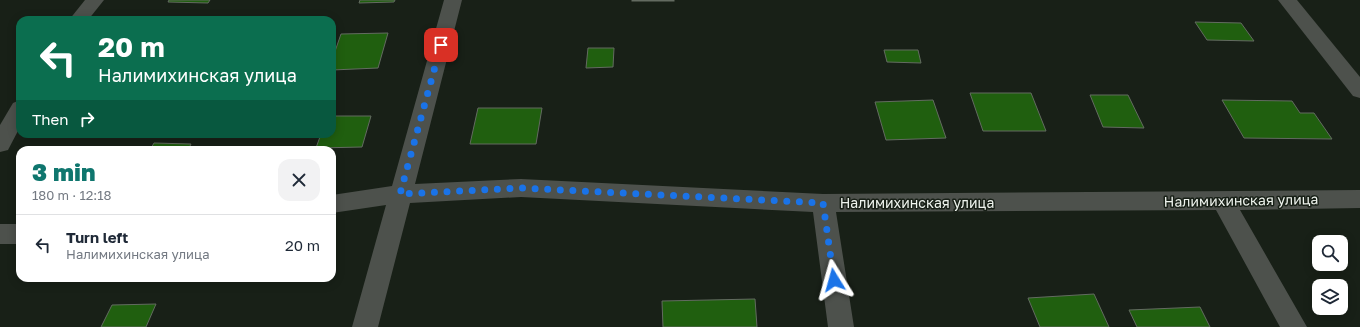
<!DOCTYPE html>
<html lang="en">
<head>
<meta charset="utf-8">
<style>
  body { margin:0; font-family:"Golos Text",sans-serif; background:#f2f2f3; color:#1f2937; height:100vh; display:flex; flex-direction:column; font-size:15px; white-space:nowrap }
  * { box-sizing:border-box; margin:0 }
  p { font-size:13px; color:#747a83 }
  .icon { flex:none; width:22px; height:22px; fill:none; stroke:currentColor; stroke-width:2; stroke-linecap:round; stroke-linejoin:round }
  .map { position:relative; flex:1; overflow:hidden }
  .drawer { position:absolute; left:16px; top:146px; width:320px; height:136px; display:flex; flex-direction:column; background:#fff; border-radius:12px; box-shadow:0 2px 10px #0003 }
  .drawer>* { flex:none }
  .banner { position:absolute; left:16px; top:16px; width:320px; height:122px; border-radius:12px; box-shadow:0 2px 10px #0003; background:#0b6e4f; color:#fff; overflow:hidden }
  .fabs { position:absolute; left:1312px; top:235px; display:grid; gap:8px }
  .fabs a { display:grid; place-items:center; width:36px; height:36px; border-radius:8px; background:#fff; box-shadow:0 2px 10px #0003; font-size:20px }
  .pin { position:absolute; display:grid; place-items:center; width:34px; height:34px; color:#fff; margin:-17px; border-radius:8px; box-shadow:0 2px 6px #0006 }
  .me { position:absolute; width:44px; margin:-22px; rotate:352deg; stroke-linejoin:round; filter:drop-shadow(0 0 3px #0008) }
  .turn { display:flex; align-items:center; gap:14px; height:84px; padding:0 16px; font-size:18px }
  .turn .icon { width:52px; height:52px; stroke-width:2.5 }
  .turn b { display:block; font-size:28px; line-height:34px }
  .then { display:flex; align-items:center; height:38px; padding:0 16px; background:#0003; gap:8px; font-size:15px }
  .round { display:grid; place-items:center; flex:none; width:42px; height:42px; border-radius:12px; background:#f2f2f3 }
  .overview { display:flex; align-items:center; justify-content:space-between; height:68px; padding:0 16px }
  h1 { font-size:24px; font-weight:800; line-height:30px; color:#0f766e }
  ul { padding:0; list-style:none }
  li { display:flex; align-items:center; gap:12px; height:60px; padding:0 16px; border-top:1px solid #e0e1e3 }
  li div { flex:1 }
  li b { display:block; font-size:15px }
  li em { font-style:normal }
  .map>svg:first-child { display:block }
</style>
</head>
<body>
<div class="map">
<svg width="1360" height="327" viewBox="0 0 1360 327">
  <rect width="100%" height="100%" fill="#182017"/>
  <g fill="#205f0f" stroke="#636b61">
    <polygon points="169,0 210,0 208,3 168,2"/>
    <polygon points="360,0 395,0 394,2 359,3"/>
    <rect x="632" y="0" width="42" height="1"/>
    <polygon points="1195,22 1241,23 1254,41 1207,40"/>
    <polygon points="388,33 378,68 332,70 332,60 341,34"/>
    <polygon points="588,48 614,48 613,67 586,68"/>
    <polygon points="884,50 918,50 921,63 887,62"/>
    <polygon points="970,93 1031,93 1046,131 983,131"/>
    <polygon points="1090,95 1128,95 1144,128 1103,127"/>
    <polygon points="933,100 946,138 886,140 875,102"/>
    <polygon points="1222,100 1292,101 1300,113 1314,113 1332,139 1244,138"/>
    <polygon points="478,108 542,108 536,144 470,144"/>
    <polygon points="332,116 371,116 362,147 316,148 321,134 332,134"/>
    <polygon points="154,143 191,144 188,150 150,150"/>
    <polygon points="1094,294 1109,327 1040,327 1028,298"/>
    <polygon points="755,299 757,327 663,327 662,301"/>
    <polygon points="156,304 146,327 101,327 112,305"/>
    <polygon points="1200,307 1210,327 1137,327 1129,310"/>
  </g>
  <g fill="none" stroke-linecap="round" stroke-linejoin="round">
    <g fill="#4d514c" fill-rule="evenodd">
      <polygon points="85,0 104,0 88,20 69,20"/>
      <polygon points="444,0 462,0 415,184 521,179 823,194 1360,190 1360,208 1240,210 1307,327 1280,327 1216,210 836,212 854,327 828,327 813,212 521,197 410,203 378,327 352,327 386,205 332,213 332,195 392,186"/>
      <polygon points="1278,0 1297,0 1360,77 1360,98 1353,96"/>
      <polygon points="20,100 20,127 8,150 0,152 0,125 13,103"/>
      <rect x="0" y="224" width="20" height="20"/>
    </g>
  </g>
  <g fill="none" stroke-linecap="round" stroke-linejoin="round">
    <polyline stroke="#1a73e8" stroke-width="7" stroke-dasharray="0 12.6" points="441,45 400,194 522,188 823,203 834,280"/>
  </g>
  <g text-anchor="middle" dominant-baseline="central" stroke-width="3" stroke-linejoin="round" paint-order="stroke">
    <g font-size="14" fill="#eff4ee" stroke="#182017">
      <text transform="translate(1241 200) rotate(-1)">Налимихинская улица</text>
      <text x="917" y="202">Налимихинская улица</text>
    </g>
  </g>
</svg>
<div class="fabs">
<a><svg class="icon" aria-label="search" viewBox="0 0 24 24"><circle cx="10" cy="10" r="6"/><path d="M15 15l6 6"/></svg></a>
<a><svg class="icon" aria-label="layers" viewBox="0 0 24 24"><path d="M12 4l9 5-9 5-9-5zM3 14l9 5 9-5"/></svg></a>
</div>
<div class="pin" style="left:441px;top:45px;background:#d93025"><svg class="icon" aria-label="arrive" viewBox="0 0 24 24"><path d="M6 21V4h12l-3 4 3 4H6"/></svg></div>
<svg class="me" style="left:834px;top:280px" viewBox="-20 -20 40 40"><path d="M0-17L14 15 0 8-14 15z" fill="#1a73e8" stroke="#fff" stroke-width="4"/></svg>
<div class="banner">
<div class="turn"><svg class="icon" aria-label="left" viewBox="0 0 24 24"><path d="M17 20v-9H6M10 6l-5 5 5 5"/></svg><div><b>20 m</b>Налимихинская улица</div></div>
<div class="then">Then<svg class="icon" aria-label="right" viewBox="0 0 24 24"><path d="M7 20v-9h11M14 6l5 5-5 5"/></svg></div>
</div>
<section class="drawer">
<div class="overview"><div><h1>3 min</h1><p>180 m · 12:18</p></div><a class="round"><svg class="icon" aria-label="close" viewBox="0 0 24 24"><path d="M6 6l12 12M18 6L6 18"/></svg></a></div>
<ul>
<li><svg class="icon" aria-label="left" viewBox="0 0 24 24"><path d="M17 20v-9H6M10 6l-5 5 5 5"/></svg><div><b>Turn left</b><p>Налимихинская улица</p></div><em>20 m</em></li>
</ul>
</section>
</div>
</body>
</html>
